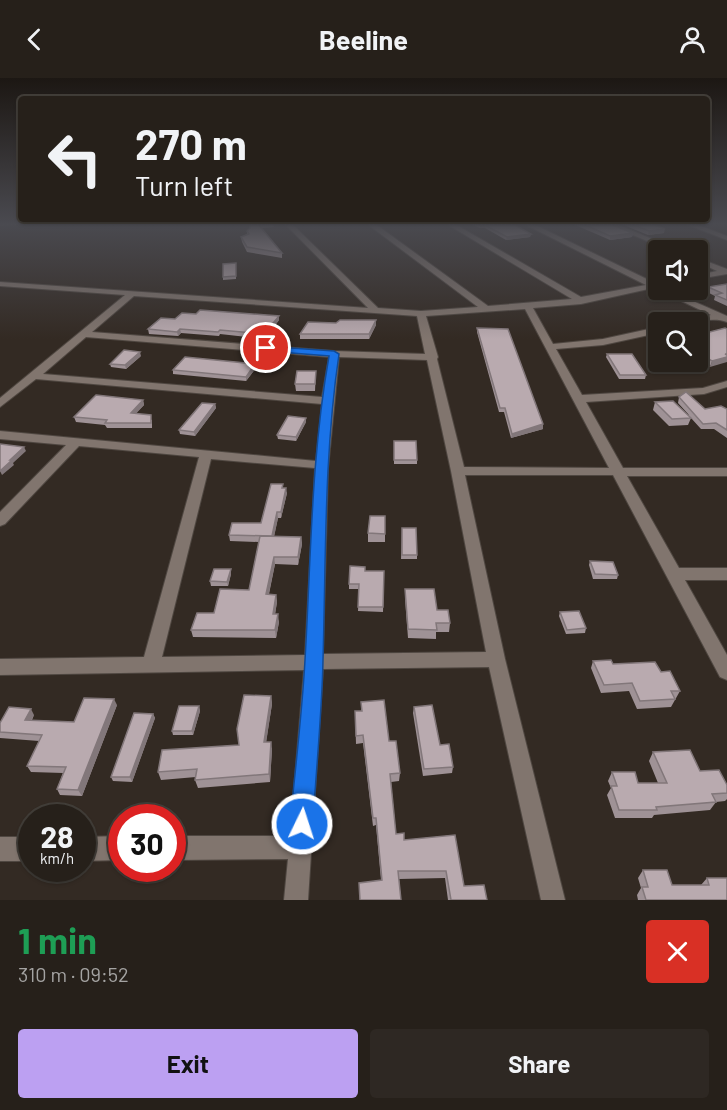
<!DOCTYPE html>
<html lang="en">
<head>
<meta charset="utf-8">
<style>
  body { margin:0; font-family:Barlow,sans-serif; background:#2e2823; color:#f1f3f6; height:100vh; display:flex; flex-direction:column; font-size:22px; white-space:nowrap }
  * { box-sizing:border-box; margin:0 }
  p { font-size:20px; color:#a4a3a2 }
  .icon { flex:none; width:33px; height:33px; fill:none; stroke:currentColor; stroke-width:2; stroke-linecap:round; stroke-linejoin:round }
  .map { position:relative; height:822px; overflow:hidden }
  .details { display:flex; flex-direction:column; background:#26201a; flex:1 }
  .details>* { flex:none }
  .guide { position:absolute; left:18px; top:18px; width:692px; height:126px; border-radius:6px; box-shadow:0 2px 4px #0004,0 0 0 2px #423e39; background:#26201a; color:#f1f3f6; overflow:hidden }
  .controls { position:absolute; left:648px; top:162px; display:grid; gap:12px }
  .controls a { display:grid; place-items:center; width:60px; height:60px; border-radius:6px; background:#26201a; box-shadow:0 2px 4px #0004,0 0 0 2px #423e39; font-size:30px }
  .speed { position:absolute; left:18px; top:726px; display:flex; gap:12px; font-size:30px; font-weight:700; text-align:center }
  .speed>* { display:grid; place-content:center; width:78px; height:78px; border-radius:50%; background:#26201a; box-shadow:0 2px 4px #0004,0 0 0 2px #423e39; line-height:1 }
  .speed small { font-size:15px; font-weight:400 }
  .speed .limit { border:9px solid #d22; background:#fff; color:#111 }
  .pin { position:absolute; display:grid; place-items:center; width:51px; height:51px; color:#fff; margin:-26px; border:3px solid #fff; border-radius:50%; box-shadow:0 2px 6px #0007 }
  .me { position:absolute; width:66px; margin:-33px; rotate:4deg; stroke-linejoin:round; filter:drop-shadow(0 0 4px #0008) }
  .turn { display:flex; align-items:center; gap:21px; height:126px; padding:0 18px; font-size:27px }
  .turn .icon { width:78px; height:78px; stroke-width:2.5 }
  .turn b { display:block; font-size:42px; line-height:51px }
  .round { display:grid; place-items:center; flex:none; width:63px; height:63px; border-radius:6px; background:#2e2823 }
  .head { display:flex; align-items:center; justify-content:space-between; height:102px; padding:0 18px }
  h1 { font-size:36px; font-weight:700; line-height:45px; color:#1e9e55 }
  .button { display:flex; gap:12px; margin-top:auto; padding:12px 18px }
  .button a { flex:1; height:69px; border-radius:6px; background:#bca0f2; color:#111; font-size:24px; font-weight:700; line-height:69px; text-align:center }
  .button a+a { background:#2e2823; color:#f1f3f6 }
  header { display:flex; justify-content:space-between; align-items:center; height:78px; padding:0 18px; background:#26201a; font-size:27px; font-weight:700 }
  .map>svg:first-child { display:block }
</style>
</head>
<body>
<header><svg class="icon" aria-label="back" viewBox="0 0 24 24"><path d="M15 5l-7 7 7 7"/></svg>Beeline<svg class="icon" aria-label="person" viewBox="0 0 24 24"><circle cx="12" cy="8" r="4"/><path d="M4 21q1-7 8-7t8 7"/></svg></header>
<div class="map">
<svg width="727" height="822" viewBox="0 0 727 822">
  <rect width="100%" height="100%" fill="#332a23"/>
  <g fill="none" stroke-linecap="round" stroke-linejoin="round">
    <defs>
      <g id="street">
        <path d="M284 145H291L378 230 421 233 478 229 366 145H374L488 228 572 221 445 145H453L581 219 646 207 522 145H531L655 205H658L657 211 653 210 581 226 533 230 553 266 603 261 658 249V255L603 267 556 271 582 317 703 310 727 303V309L704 316 586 324 623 390H727V398H627L679 490H727V502H685L727 577V602L720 599 613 397H465L505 581 565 822H541L489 589 323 591 308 822H284L288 781 172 782V758H290L304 592 0 597V581L144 579 199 379 79 368 5 446 0 448V434L66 367 0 361V353L316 383 322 326 36 301 0 329V320L125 217 0 208V204L368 230ZM134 218 417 238 425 276 334 273 92 254ZM525 231 609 390 464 389 437 281 438 279 426 238ZM86 259 329 279 322 319 43 296ZM339 279 427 282 451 393 486 574 323 576 328 391ZM211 381 315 390 305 577 162 579Z"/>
        <polygon points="604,145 614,145 678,172 669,172"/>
        <polygon points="683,145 693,145 727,158 727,162"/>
        <polygon points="698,180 727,191 727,196 698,201 698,197 717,193 698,184"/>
        <path d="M658 212H668L727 238V244C714 239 700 244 687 244L688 242 711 237Z"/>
        <polygon points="122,758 122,782 82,783 82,759"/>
        <rect x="0" y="759" width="32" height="24"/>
      </g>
    </defs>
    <use href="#street" stroke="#4f4741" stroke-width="2"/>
    <use href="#street" fill="#81756e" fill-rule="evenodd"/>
  </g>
  <g fill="#9f9296">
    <polygon points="250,146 273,146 274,149 262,150 282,175 282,180 247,174 242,164 241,159 247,156 247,153 250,150"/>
    <polygon points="471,146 513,146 531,156 530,159 506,162 485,150 480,150"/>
    <polygon points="573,146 610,146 633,155 632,159 610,162"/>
    <polygon points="621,146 652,146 664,155 648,157"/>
    <polygon points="236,185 236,201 223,202 223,199"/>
    <polygon points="727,206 727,228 714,222 715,218 707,214 708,209"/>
    <polygon points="175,241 279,242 265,261 220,256 219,258 181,255 178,258 149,256 148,251"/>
    <polygon points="376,242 376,247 369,261 300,261 300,256 336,245"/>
    <polygon points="477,250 543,346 543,351 511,360 504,334 499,334 477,254"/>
    <polygon points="725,250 710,289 698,282 698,257"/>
    <polygon points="607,276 646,297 645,301 619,301 606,279"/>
    <polygon points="141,278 126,291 111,289 110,286"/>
    <polygon points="256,290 246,303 173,296 173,292"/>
    <polygon points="316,293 315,313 296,313 295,306"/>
    <polygon points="679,319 705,331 727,331 727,360 714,351 701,351 691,340 688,347 669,348 653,332 655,324 689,337 678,325"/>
    <polygon points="143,322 144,327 136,335 152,342 152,350 107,350 105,347 76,344 74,339"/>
    <polygon points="215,326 216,330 195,358 180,356 179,352"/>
    <polygon points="306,344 296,363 278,361 277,357"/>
    <polygon points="394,363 417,382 417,386 394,386"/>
    <polygon points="283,410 287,415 281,440 278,440 274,458 301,459 302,466 298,487 275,486 269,516 276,517 277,524 275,536 279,544 276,560 193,559 191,552 214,535 249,512 259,464 230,463 229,457 261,445"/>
    <polygon points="385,438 385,464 368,464 368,455"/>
    <polygon points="402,450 417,477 417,481 401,481"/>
    <polygon points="590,483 618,497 617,501 593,501 589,487"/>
    <polygon points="231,491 231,496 228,508 211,508 210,503"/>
    <polygon points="384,493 383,534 358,533 359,511 349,511 349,506"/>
    <polygon points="405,511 437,532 450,545 449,554 436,554 436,561 408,560 405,520"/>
    <polygon points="560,534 586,550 585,555 566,556 559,538"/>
    <polygon points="593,583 661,594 680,613 671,629 637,631 629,613 601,615 591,590"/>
    <polygon points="271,618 272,626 266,664 272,671 270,704 198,710 195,702 196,699 161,702 158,694 239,667"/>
    <polygon points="361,624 389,663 400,695 399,703 391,704 396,756 404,762 455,757 464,808 487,822 448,822 445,800 399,801 401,822 360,822 359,805 381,802 376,747 373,748 363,665 356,666 355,633 361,633"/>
    <polygon points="117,627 82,718 60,717 57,711 63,695 31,694 27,688 39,663 0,660 0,654 34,637 32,642 74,644"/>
    <polygon points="199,628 200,633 193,657 173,657 172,653"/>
    <polygon points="414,629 453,689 452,695 423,698 413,635"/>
    <polygon points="153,636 155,640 132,704 113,703 111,699"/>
    <polygon points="653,674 700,693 727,707 727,721 725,723 716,724 710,732 654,737 652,740 615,740 607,717 611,710 608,703 612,694 638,705 658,705 649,683"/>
    <polygon points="643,792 672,807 701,807 707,800 727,822 638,822 637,817 641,810 638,800"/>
  </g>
  <g fill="#82777a">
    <polygon points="0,146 24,146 0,148"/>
    <rect x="480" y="147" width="5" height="3"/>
    <polygon points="665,151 664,155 648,157 649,153"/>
    <polygon points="633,155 632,159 610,162 610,158"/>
    <polygon points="531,156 530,159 506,162 507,159"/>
    <polygon points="279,238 279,242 265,261 264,256"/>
    <polygon points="376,242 376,247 369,261 369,256"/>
    <polygon points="180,251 181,255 178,258 177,254"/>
    <polygon points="140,274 141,278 126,291 125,287"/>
    <polygon points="727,276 727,284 710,289 712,283"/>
    <polygon points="255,286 256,290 246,303 246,299"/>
    <polygon points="143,322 144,327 132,340 131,335"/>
    <polygon points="215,326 216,330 195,358 194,354"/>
    <polygon points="306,340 306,344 296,363 296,359"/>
    <polygon points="543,346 543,351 511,360 512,356"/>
    <polygon points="24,369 26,373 13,385 14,387 2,397 0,393 10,382"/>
    <polygon points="286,410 287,415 281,440 281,434"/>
    <polygon points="277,434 278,440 273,464 272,458"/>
    <polygon points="301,459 302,466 298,487 298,479"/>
    <polygon points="274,479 275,486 267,524 266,516"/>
    <polygon points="231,491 231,496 228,508 227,504"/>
    <polygon points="276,517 277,524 274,543 273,536"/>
    <polygon points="278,536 279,544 276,560 275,552"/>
    <polygon points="271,618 272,626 265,672 264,664"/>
    <polygon points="114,621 117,627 82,718 78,712"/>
    <polygon points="199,628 200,633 193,657 192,653"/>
    <polygon points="31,631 34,637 28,648 25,642"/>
    <polygon points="153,636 155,640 132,704 130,699"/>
    <polygon points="271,664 272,671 270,704 269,696"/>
  </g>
  <g fill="#b9aaaf" stroke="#82777a" stroke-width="1.5">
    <polygon points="250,146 265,146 258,146 282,175 247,169 241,159 249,156 247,153 250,150"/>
    <polygon points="477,146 513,146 531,156 507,159 485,147 480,147"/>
    <polygon points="583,146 610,146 633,155 610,158"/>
    <polygon points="631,146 652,146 665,151 649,153"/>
    <polygon points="236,185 236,198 223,199 223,186"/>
    <polygon points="727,206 727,222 715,217 722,215 708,209"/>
    <polygon points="200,232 279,238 264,256 220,252 218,254 180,251 177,254 148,251 161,240 175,241 182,235 196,236"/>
    <polygon points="340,242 376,242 369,256 300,256 308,244 336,245"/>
    <polygon points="477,250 508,251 543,346 512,356 505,330 500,330"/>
    <polygon points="725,250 727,251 727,276 725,276 727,277 727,279 712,283 698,275 698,257"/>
    <polygon points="124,272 140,274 125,287 110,286"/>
    <polygon points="607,276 632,276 646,297 620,297"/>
    <polygon points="185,279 255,286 246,299 173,292"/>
    <polygon points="297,293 316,293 315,306 295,306"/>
    <polygon points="686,314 705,331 721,328 727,331 727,352 716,345 703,346 679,319"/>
    <polygon points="96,317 143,322 131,335 151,337 151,345 105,345 107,342 74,339"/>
    <polygon points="673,323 691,340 672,341 655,324"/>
    <polygon points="202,325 215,326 194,354 179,352"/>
    <polygon points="288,338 306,340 296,359 277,357"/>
    <polygon points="394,363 416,363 417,382 394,382"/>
    <polygon points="0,366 24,369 10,382 12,382 0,393"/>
    <polygon points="271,406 283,406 282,410 286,410 281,434 277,434 272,458 229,457 232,445 261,445"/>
    <polygon points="370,438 385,438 385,456 368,455"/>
    <polygon points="402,450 416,450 417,477 402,477"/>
    <polygon points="260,458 301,459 298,479 274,479 266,516 276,517 273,536 278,536 275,552 191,552 197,535 214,535 220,511 249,512"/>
    <polygon points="590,483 613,484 618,497 595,496"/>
    <polygon points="350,488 365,489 365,493 384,493 383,529 358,529 359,506 349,506"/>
    <polygon points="214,491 231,491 227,504 210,503"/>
    <polygon points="405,511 434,511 437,532 448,532 450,545 436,545 437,552 408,551"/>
    <polygon points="579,533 586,550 567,552 560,534"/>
    <polygon points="611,582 613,586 655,584 661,594 670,593 680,613 671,613 675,621 640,623 632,605 604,607 593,583"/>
    <polygon points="244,617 271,618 264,664 271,664 269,696 195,702 197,691 158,694 162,672 239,667 237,651"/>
    <polygon points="84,620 114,621 78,712 57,711 66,689 27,688 42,657 0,654 0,645 9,629 31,631 25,642 74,644"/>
    <polygon points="384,622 389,663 396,663 400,695 390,696 396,756 404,755 404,762 455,757 464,808 484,807 487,822 451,822 446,793 398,793 401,822 360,822 359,805 382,802 376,740 373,740 363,657 356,658 355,633 362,633 361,624"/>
    <polygon points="432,627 440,667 449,666 453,689 424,691 414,629"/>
    <polygon points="179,628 199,628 192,653 172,653"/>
    <polygon points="134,635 153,636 130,699 111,699"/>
    <polygon points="690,672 700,693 719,692 727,707 727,715 712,716 716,724 656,729 657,732 619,732 611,708 617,708 612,694 635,694 638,705 667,705 653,674"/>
    <polygon points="643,792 667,792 672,807 709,807 707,800 727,800 727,822 646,822 642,809 648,809"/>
  </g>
  <linearGradient id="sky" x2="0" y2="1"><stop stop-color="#1c1713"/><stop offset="0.56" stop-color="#4a4a50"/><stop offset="1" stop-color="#4a4a50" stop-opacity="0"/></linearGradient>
  <rect width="727" height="261" fill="url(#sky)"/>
  <path fill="#1a73e8" stroke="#114b97" stroke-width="1.5" d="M263 268 334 273 339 276C324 377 326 479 323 582 322 636 316 691 313 746L310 754 302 757 294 754 290 746C295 692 302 637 305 582 311 481 311 379 329 278L266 273 261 270Z"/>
</svg>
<div class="controls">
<a><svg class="icon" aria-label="sound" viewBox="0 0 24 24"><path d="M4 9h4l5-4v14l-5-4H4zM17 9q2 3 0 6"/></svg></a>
<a><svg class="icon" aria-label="search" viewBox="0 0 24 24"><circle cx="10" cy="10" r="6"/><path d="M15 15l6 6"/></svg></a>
</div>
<div class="speed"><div>28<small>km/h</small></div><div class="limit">30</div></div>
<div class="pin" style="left:266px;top:270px;background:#d93025"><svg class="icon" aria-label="arrive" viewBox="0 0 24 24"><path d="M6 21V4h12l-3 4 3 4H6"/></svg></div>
<svg class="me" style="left:302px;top:746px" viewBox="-20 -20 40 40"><circle r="17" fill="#1a73e8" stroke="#fff" stroke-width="3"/><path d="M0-11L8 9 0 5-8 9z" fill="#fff"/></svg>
<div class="guide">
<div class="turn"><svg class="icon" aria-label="left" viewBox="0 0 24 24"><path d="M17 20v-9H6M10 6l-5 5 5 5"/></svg><div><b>270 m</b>Turn left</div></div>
</div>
</div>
<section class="details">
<div class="head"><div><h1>1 min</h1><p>310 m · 09:52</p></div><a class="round" style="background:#d93025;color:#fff"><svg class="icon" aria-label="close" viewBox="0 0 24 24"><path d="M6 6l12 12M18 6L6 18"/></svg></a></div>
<div class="button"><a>Exit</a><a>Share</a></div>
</section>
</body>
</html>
